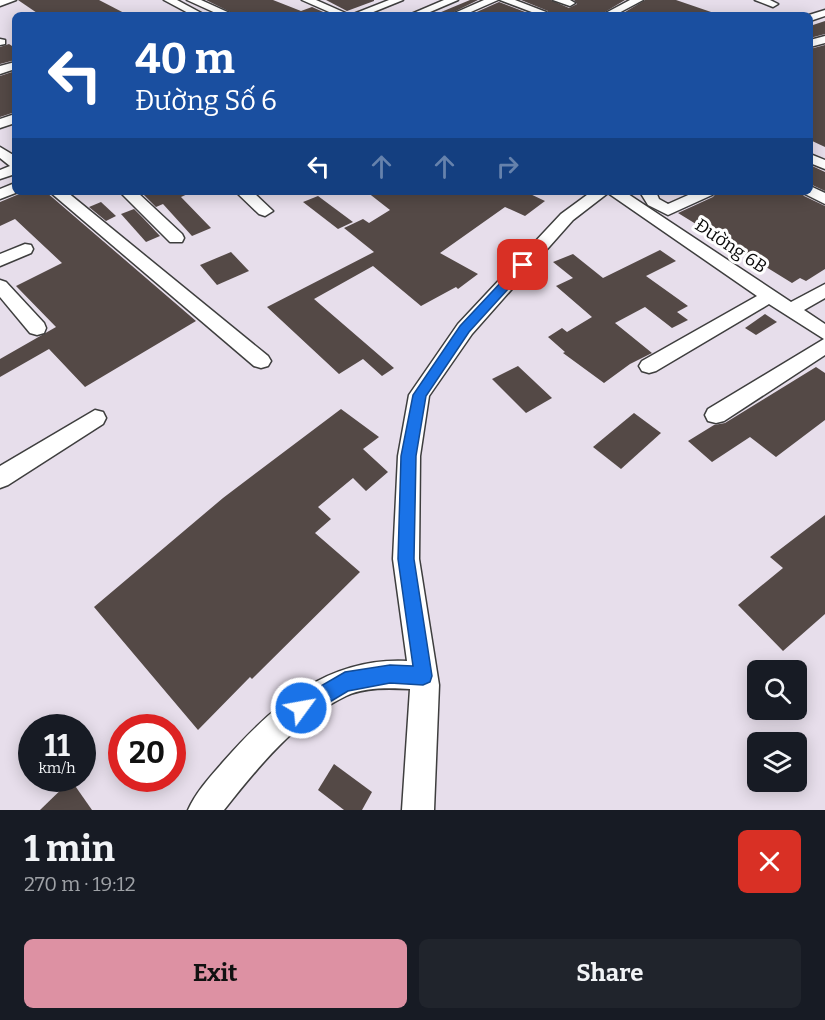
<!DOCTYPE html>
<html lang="en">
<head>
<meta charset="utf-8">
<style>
  body { margin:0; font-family:Bitter,serif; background:#20242c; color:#f1f3f6; height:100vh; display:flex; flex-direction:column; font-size:22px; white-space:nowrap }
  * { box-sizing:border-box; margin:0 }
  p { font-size:20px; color:#9ea1a6 }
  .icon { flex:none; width:33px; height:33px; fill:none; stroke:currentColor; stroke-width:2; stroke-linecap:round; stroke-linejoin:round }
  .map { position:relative; height:810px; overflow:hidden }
  .sheet { display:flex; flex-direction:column; background:#171b24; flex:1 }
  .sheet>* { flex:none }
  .guide { position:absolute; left:12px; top:12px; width:801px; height:183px; border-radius:9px; box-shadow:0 3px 15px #0003; background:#1a4fa0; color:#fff; overflow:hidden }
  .fabs { position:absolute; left:747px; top:660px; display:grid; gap:12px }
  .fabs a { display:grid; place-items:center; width:60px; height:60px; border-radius:9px; background:#171b24; box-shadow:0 3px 15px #0003; font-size:30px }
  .speed { position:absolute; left:18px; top:714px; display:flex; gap:12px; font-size:30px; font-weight:700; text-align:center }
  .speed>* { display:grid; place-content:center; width:78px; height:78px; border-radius:50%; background:#171b24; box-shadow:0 3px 15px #0003; line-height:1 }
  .speed small { font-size:15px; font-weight:400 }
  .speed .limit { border:9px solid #d22; background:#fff; color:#111 }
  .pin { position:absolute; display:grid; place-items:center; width:51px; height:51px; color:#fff; margin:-26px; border-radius:12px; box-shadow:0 3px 9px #0006 }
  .me { position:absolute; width:66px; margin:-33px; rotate:58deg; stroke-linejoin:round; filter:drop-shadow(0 0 4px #0008) }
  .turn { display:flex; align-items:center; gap:21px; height:126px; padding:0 24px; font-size:27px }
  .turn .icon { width:78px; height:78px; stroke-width:2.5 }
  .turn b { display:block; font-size:42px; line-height:51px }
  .lanes { display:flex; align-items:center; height:57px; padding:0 24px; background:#0003; justify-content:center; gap:30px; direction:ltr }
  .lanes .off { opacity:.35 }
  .round { display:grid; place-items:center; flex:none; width:63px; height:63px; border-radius:9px; background:#20242c }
  .overview { display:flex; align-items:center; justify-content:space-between; height:102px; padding:0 24px }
  h1 { font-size:36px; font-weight:700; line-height:45px }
  .cta { display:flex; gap:12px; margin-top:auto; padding:12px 24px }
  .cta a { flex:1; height:69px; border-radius:9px; background:#dd91a3; color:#111; font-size:24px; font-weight:700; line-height:69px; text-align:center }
  .cta a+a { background:#20242c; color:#f1f3f6 }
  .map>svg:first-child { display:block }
</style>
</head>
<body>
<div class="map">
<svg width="825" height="810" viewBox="0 0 825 810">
  <rect width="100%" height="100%" fill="#fff7e9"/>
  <path fill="#e7deeb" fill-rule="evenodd" d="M0 0H825V810H0ZM15 15H810V192H15ZM758 670H796V710H758ZM32 728H82V778H32ZM122 728H172V778H122ZM758 742H796V782H758Z"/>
  <g fill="#544946">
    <polygon points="18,0 99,0 128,15 40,15"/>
    <polygon points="206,0 273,0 301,11 312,7 330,15 236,15"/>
    <polygon points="326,0 374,0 374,1 347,11"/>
    <polygon points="470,0 478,0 448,15 434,15"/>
    <polygon points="521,0 551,0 569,8 577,4 574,0 625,0 600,15 543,15 548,11"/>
    <polygon points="645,0 676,0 714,13 714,15 620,15"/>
    <polygon points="499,2 533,15 470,15"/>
    <polygon points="825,21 825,34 810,38 810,26"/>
    <polygon points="9,44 15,48 15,60 0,64 0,47"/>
    <polygon points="825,45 825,147 810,140 810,49"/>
    <polygon points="15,71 15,112 0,117 0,76"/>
    <polygon points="810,165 825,172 825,191 810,184"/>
    <polygon points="24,192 46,192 196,321 85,387 49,349 0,377 0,359 56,327 16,286 62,263 15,219 0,226 0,202"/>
    <polygon points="141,192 192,192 181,197 211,228 192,236 163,204 156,207"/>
    <polygon points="367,192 526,192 545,201 525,216 505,207 440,253 478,274 458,289 456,287 421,306 373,266 314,299 394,368 382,376 363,359 339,374 267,307 374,252 344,228 363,219 369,223 390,210"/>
    <polygon points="717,192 801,192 804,196 825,206 825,269 806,281 800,278 792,283 678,213 713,197"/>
    <polygon points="318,196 353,222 338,229 303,202"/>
    <polygon points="101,202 116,216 106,221 89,207"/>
    <polygon points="134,209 143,218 160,236 146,242 121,214"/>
    <polygon points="660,250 676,261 646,276 688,306 677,312 688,320 672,328 645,307 615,323 652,353 630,364 604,383 563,353 565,352 548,337 562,328 567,332 592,317 556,286 573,278 553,262 573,254 603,278"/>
    <polygon points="231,252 249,271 217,285 200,265"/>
    <polygon points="765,314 777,322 756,335 745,328"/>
    <polygon points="518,366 552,398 526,413 492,379"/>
    <polygon points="816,367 825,373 825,420 776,457 750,437 712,462 688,441 714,425 725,423"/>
    <polygon points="341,409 379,437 363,449 388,472 366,491 353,478 318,507 331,519 315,533 360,572 252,679 250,677 198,730 94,607 223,498"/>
    <polygon points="634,413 661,433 621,469 593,447"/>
    <polygon points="825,515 825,614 783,651 738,605 783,568 770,557"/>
    <polygon points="334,764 372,792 362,810 344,810 318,790"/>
    <polygon points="71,780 92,810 40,810"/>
  </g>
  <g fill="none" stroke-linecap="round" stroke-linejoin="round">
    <defs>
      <g id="minor">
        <polygon points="0,0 16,0 0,6"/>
        <polygon points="164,0 177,0 205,15 192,15"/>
        <polygon points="187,0 201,0 234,15 220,15"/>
        <polygon points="302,0 316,0 350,15 336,15"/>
        <polygon points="389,0 403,0 366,15 351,15"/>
        <polygon points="444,0 458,0 423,15 409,15"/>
        <polygon points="484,0 498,0 464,15 450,15"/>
        <polygon points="500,0 515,0 546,12 537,14"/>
        <polygon points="553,0 570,0 575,3 570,6"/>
        <polygon points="630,0 643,0 615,15 602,15"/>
        <polygon points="755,0 770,0 778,4 773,7"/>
        <polygon points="825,10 825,16 810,21 809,15"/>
        <polygon points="825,36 825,43 810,47 810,40"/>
        <polygon points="0,39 5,40 5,44 0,45"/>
        <polygon points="15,62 15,69 0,74 0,66"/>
        <polygon points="15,114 15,123 0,128 0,119"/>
        <polygon points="0,147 15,156 15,174 0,179 0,170 10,166 0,158"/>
        <polygon points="810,154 825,160 825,169 810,163"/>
        <polygon points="15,183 15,192 18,192 0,199 0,189"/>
        <polygon points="810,186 825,193 825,204 805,194 803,192 810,192"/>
        <polygon points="50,192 67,192 268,356 271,361 268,366 261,368 254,366"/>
        <polygon points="120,192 137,192 182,234 184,238 182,242 170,242"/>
        <polygon points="236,192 253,192 273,211 265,216 259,214"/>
        <path d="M591 192H625L791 302 825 284V298L804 310 825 324V355L724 421 716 423 708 421 705 415 708 409 824 339 769 304 656 371 649 373 642 371 639 366 642 361 757 296 608 193 573 220 472 334 429 396 420 456 419 559 439 685 434 810H402L410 689C390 688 365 687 346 696 296 720 258 767 224 810H188C196 792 210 777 223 762 273 705 328 657 407 661L393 559 398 456 409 395 458 324 561 214Z"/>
        <polygon points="640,192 656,192 659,199 668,204 695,192 715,192 712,195 668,215 648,205"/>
        <polygon points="25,244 31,245 33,249 31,253 0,266 0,254"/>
        <polygon points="0,280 6,282 44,323 46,328 44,333 37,335 30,333 0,297"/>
        <polygon points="95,410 103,412 106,418 103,424 8,485 0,488 0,466"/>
      </g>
    </defs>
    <use href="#minor" stroke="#3e3e3e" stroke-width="3"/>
    <use href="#minor" fill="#fff" fill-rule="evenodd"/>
  </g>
  <polygon fill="#1a73e8" stroke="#114b97" stroke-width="1.5" points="523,262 528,265 527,268 469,332 426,396 416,456 414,559 432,676 430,682 423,685 390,683 348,691 308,715 301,718 295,715 292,708 295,701 345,672 390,665 413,666 398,559 401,456 413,395 460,326 519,263"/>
  <g text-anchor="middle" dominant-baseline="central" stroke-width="6" stroke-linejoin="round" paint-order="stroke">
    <g font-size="18" fill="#0b0b0b" stroke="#fff">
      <text transform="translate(731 246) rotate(34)">Đường 6B</text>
    </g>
  </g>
</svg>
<div class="fabs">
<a><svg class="icon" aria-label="search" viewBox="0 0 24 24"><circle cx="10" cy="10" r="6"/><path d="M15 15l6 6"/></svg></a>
<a><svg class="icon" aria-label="layers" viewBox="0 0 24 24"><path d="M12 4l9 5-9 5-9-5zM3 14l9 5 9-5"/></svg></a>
</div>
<div class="speed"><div>11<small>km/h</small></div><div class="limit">20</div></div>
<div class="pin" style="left:523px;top:265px;background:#d93025"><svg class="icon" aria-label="arrive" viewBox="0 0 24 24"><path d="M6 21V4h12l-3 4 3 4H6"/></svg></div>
<svg class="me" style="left:301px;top:708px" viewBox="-20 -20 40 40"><circle r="17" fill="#1a73e8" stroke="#fff" stroke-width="3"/><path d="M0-11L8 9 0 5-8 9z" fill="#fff"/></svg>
<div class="guide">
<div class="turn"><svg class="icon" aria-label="left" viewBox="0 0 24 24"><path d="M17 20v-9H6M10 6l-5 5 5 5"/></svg><div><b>40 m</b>Đường Số 6</div></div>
<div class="lanes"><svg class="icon" aria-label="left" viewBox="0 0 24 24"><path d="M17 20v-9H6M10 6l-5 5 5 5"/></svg><svg class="icon off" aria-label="ahead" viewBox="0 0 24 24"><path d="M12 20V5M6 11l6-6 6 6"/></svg><svg class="icon off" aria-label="ahead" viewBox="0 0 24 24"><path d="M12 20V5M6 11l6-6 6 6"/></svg><svg class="icon off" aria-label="right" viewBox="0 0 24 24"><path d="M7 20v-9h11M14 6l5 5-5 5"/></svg></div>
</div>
</div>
<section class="sheet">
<div class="overview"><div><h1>1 min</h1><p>270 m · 19:12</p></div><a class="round" style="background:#d93025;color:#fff"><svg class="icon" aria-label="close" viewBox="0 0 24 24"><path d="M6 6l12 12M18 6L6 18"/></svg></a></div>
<div class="cta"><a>Exit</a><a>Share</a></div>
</section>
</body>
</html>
